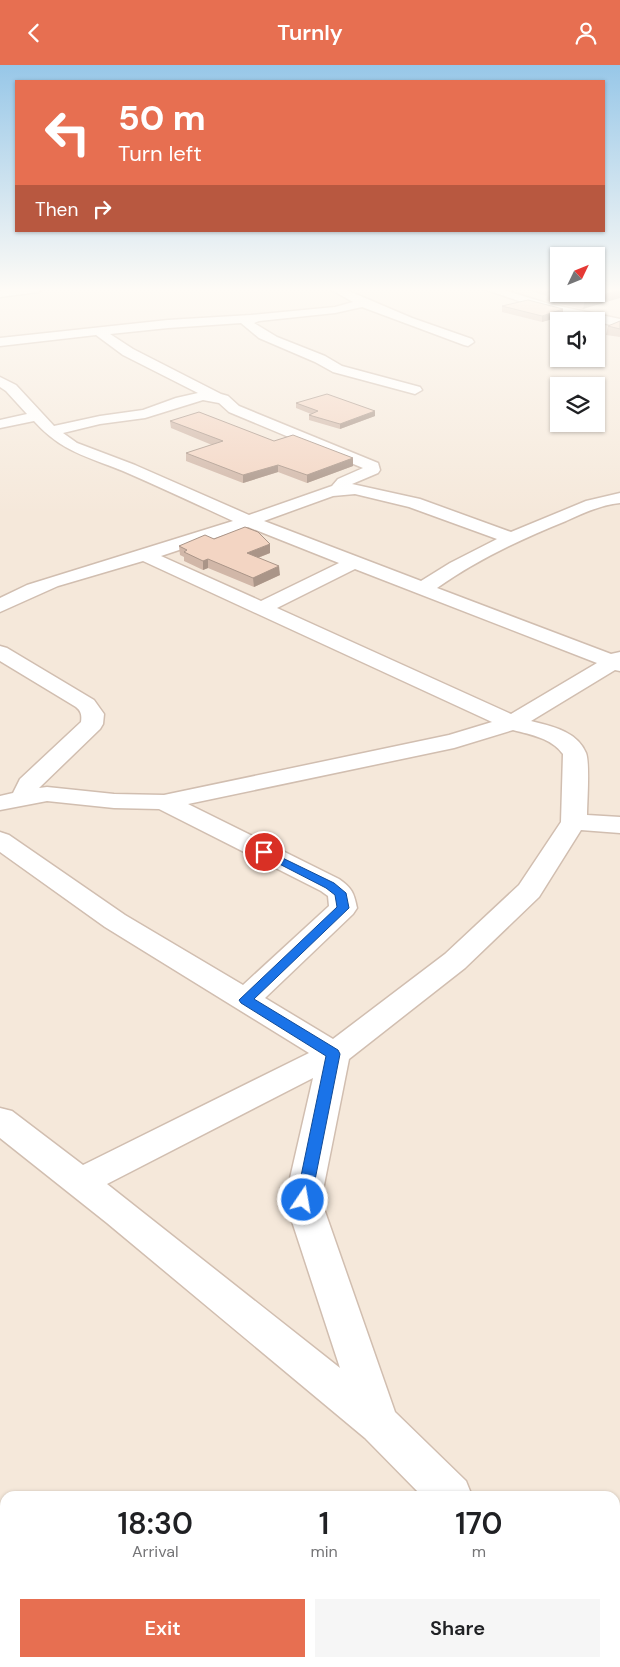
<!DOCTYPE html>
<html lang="en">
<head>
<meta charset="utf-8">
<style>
  body { margin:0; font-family:"DM Sans",sans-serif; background:#f6f6f6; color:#202124; height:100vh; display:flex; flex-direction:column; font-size:19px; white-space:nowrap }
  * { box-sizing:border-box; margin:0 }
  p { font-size:16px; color:#757577 }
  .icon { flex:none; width:28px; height:28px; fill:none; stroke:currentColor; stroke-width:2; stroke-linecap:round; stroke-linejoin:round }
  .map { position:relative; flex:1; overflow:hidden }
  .details { position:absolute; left:0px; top:1426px; width:620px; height:176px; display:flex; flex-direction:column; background:#fff; border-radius:15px 15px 0 0; box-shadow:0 1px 4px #0004 }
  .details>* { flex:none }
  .banner { position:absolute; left:15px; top:15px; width:590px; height:152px; border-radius:0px; box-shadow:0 1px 4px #0004; background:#e76f51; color:#fff; overflow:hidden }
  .needle { width:32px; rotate:47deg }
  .fabs { position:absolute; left:550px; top:182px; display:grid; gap:10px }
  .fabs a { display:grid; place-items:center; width:55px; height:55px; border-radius:0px; background:#fff; box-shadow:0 1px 4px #0004; font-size:25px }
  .pin { position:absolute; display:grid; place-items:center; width:42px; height:42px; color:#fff; margin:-21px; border:2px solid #fff; border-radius:50%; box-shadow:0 1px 5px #0007 }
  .me { position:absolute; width:55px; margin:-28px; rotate:12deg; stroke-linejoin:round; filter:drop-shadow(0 0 4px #0008) }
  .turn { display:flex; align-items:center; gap:18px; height:105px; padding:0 20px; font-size:22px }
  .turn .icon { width:65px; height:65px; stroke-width:2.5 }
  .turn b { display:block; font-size:35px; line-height:42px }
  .then { display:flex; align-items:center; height:48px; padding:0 20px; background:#0003; gap:10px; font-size:19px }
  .eta { display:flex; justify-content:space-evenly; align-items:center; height:85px; text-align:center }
  .eta b { font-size:30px; font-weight:600; line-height:35px }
  .button { display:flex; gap:10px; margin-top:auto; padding:10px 20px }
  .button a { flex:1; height:58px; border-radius:0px; background:#e76f51; color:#fff; font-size:20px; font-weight:600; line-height:58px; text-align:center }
  .button a+a { background:#f6f6f6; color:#202124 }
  header { display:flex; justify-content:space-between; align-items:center; height:65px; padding:0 20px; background:#e76f51; color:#fff; font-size:22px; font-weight:600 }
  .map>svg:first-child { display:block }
</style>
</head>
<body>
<header><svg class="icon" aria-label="back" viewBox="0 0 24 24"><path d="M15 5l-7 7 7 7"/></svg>Turnly<svg class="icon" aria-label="person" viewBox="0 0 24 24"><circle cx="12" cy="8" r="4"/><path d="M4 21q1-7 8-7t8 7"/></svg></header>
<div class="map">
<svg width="620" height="1602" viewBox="0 0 620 1602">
  <rect width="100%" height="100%" fill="#fdf6ec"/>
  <path fill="#f5e8da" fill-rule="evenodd" d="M0 224H559V229H596L620 224V1602H0ZM559 256H596V294H559ZM559 321H596V359H559ZM5 1431H615V1598H5Z"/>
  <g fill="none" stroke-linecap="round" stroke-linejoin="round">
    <defs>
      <g id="minor">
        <polygon points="10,224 43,224 38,227 0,232 0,226"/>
        <path d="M330 224H344L412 253 472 274 474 277 468 281 464 280 362 242 335 248 259 256 254 258 277 272 325 291 342 301 420 322 422 325 415 329 333 307 315 297 259 273 241 258 168 263 110 269 133 284 221 329 228 331 239 341 378 398 380 405 378 408 352 419 420 434 511 467 586 436 620 428V438C601 440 583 448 566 456 521 474 477 495 437 523L611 589 620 587V606L615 605 531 656C551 661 577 666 586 688 590 698 587 738 587 750L620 752V768L581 765 539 832 465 903 349 994 321 1135 395 1347 466 1416 472 1431H422L365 1373 107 1158 0 1073V1043L12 1046 83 1100 309 988 105 862 0 787V767L9 770 125 850 243 920 329 841 328 831 321 826 159 744 114 743 47 736 0 745V731L13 728 20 714 81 657C82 650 81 646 76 642L0 596V581L7 583 94 635 104 649 103 659 100 664 39 723 47 722 114 729 164 730 449 670 492 657 143 496 58 521 0 547V533L27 520 233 456C196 439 160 422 123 406 86 391 62 387 34 356L0 363V355L27 349 6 326 0 322V312L16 320 54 361 100 351 143 345 176 333 198 328 123 290 96 270 0 281V273L168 255 251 250 335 242 353 237ZM203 335 219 338 229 347 363 403 338 414 332 421 249 450 135 400 77 378 63 368 100 359 145 353ZM355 429 409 442 497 474 450 498 421 516 264 456 333 431ZM248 462 339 498 261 536 161 491ZM355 504 597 598 511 649 277 543ZM513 665C532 670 551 673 563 689L561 757 519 820 445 889 333 974 265 933 353 849 357 843C354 828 352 823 339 814L188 739 454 683ZM313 1013 285 1135 340 1303 107 1119Z"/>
        <polygon points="484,224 501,224 549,239 620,254 620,262 542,244"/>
        <polygon points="615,1546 620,1548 620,1596 615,1594"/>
      </g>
    </defs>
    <use href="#minor" stroke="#d1beb0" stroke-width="3"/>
    <use href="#minor" fill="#fff" fill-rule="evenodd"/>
  </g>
  <g fill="#d1b7a8">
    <polygon points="527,224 559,224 596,229 583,244 546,236 547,231 527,225"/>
    <polygon points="502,241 563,244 563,251 542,257 502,247"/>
    <polygon points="620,256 620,272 606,270 608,261"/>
    <polygon points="296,338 375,351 340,364 309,355 309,350 311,349 296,343"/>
    <polygon points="170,356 274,376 353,393 353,401 307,418 278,407 243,418 186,396 186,388 212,380 171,363"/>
    <polygon points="214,474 270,488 258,493 280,510 254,522 208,503 203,505 184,496 184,492 180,490 179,481"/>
  </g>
  <g fill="#aa9588">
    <polygon points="620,225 620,233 583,244 585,235"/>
    <polygon points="563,244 563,251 542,257 542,251"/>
    <polygon points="375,346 375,351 340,364 340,359"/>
    <polygon points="353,393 353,401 307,418 307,410"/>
    <polygon points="278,400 278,407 243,418 243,410"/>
    <polygon points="270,479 270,488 247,497 247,488"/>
    <polygon points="208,494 208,503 203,505 203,496"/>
    <polygon points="279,501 280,510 254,522 253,513"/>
  </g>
  <g fill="#f3d5c3" stroke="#aa9588">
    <polygon points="596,224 620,225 585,235 547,227 559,225 559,229 596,229"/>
    <polygon points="528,235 563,244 542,251 502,241"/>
    <polygon points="620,256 620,264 608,261"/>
    <polygon points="327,329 375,346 340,359 309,350 318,346 296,338"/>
    <polygon points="199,347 274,376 293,370 353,393 307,410 278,400 243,410 186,388 223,376 170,356"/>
    <polygon points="245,462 258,467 270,479 247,488 279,501 253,513 208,494 203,496 184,487 187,485 179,481 205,470 214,474"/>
  </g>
  <linearGradient id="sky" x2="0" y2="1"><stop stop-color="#97c7e8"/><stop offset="0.5" stop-color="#fefbf6"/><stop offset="1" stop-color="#fefbf6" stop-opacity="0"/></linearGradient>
  <rect width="620" height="449" fill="url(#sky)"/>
  <polygon fill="#1a73e8" stroke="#114b97" points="264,784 334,818 346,828 349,843 254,934 338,985 340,989 311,1135 308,1140 303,1141 298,1140 296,1135 326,991 241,938 239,935 337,842 335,830 326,823 260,789 258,787"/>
</svg>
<div class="fabs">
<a><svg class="needle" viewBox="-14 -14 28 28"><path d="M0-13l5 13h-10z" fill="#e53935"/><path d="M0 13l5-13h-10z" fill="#757577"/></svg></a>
<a><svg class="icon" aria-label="sound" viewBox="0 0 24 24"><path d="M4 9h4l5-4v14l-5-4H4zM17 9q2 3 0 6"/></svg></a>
<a><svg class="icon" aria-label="layers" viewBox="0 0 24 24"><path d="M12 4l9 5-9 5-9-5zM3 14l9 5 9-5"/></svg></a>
</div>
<div class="pin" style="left:264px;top:787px;background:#d93025"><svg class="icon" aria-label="arrive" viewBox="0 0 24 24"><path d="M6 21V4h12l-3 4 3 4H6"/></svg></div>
<svg class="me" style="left:303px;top:1135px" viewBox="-20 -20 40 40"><circle r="17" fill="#1a73e8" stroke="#fff" stroke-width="3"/><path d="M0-11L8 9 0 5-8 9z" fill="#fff"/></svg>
<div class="banner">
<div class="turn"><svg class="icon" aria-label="left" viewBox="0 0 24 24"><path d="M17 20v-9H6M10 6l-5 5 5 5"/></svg><div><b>50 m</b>Turn left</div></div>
<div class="then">Then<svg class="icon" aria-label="right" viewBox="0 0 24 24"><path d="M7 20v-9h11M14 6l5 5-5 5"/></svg></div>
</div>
<section class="details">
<div class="eta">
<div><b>18:30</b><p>Arrival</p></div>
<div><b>1</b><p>min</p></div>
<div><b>170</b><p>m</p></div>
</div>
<div class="button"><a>Exit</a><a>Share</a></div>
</section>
</div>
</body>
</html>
